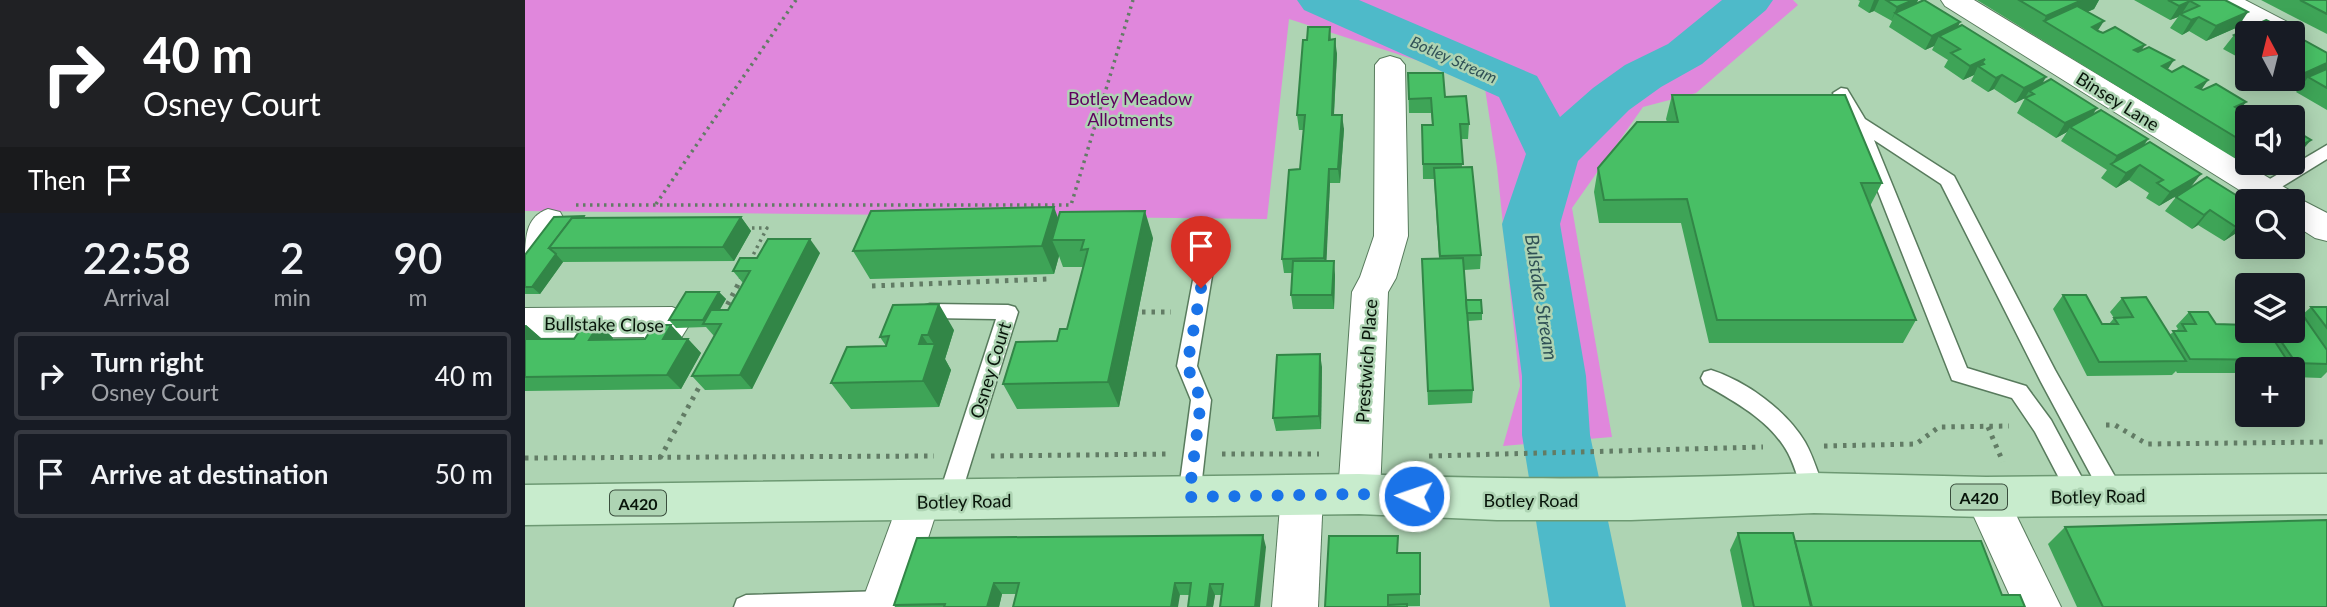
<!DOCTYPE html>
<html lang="en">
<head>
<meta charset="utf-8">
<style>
  body { margin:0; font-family:Lato,sans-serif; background:#242831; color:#f1f3f6; height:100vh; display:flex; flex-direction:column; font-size:26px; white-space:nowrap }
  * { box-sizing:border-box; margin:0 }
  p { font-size:23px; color:#9ea1a6 }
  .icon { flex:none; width:38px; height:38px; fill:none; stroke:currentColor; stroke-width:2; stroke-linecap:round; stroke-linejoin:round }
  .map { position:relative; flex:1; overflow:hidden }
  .sheet { display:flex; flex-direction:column; background:#171b24; width:525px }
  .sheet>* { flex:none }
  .hud { background:#202124; color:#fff; overflow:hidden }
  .needle { width:46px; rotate:353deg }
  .controls { position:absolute; left:1710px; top:21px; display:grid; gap:14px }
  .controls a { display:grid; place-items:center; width:70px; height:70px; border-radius:7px; background:#171b24; box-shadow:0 4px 18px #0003; font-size:35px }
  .pin { position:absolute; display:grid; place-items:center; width:60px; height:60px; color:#fff; margin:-72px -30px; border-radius:50% 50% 50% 0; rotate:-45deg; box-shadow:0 0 7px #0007 }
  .pin .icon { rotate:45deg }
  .me { position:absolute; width:77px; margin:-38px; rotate:273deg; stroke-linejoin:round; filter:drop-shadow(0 0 5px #0008) }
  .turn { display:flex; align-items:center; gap:24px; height:147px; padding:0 28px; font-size:32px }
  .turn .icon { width:91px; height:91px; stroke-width:2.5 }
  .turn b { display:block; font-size:49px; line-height:60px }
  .then { display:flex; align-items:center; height:66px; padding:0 28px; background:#0003; gap:14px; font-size:26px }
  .eta { display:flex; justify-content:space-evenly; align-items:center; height:119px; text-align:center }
  .eta b { font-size:42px; font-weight:600; line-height:49px }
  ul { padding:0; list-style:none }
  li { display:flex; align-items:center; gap:21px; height:88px; margin:0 14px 10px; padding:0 14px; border:4px solid #363941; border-radius:7px }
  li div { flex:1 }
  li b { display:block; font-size:26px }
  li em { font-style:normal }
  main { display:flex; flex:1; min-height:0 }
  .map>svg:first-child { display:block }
</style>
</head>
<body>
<main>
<section class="sheet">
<div class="hud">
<div class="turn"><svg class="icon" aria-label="right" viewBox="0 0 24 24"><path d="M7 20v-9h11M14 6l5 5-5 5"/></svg><div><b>40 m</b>Osney Court</div></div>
<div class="then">Then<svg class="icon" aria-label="arrive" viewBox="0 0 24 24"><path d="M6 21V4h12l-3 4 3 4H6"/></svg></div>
</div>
<div class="eta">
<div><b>22:58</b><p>Arrival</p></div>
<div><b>2</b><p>min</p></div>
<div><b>90</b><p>m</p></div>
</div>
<ul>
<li><svg class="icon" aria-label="right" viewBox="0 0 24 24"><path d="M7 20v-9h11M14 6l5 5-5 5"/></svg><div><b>Turn right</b><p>Osney Court</p></div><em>40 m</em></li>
<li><svg class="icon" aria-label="arrive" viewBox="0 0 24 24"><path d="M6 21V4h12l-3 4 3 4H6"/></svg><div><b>Arrive at destination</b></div><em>50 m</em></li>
</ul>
</section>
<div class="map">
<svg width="1802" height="607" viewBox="0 0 1802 607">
  <rect width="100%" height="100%" fill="#aed4b3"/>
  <polygon fill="#e087dc" points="0,0 1268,0 1273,5 1171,93 1118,107 1047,208 1087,437 978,446 995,386 972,167 959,82 764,19 742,219 0,211"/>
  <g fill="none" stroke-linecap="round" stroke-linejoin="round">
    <polygon fill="#4ebac9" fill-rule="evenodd" points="772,0 834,0 1012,76 1035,117 1068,88 1100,65 1143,44 1197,0 1248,0 1241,10 1177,64 1136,87 1104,110 1053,161 1035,224 1061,376 1065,435 1101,607 1025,607 997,435 997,376 977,224 1001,154 974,97 779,10"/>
    <defs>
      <g id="service">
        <polygon points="1316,88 1322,89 1340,119 1429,176 1530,370 1597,489 1600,496 1597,503 1589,506 1581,503 1516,382 1416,184 1349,140 1442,368 1501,386 1526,420 1563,489 1566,496 1563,503 1555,506 1547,503 1510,432 1487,398 1427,380 1326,123 1308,93"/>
        <polygon points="1802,145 1802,159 1745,194 1733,194 1730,190 1733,186"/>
        <polygon points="680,257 687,259 689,264 672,366 686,400 675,497 672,504 664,507 656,504 653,497 666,400 652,366 671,264 673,259"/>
        <polygon points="405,304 483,305 490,307 493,312 434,501 431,508 423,511 415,508 412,501 471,319 405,318 398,316 395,311 398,306"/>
        <path d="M1186 370C1221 381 1261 410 1280 442 1289 458 1294 476 1300 493L1297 500 1289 503 1281 500C1274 485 1271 468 1263 453 1245 420 1210 402 1179 384L1176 378 1179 372Z"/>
        <polygon points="360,591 369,595 372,603 370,607 209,607 212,599 221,595"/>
      </g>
      <g id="minor">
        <polygon points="1416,0 1449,0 1769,193 1771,197 1802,213 1802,241 1790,238 1768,224 1768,201 1732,201 1420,6"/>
        <polygon points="1685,0 1720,0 1772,27 1776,33 1768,40 1768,33 1741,33 1689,6"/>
        <polygon points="865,56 875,59 880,65 883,236 871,278 863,292 855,494 849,507 834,513 819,507 813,494 827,292 835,277 849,236 850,65 855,59"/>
        <path d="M23 209 35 212 40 221 12 260 0 264C0 239 0 217 23 209Z"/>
        <polygon points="147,307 160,312 166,322 151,346 138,351 125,346 119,337 0,338 0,308"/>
        <polygon points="777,475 792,481 798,494 793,607 747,607 756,494 762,481"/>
        <polygon points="1461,478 1476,484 1536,607 1490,607 1440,497 1446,484"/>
        <polygon points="394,482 409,487 415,501 381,607 335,607 379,487"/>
      </g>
      <path id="primary" d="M1289 473 1461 477 1802 474V514L1461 517 1289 513 1106 520H972L834 514 0 525V485L834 474C987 481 1136 479 1289 473Z"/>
    </defs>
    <use href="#service" stroke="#587b5d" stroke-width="3"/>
    <use href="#minor" stroke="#587b5d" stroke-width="2"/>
    <use href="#primary" stroke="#6d9973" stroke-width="3"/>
    <g stroke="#627c65" stroke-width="3.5" stroke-dasharray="2.5 4.5" stroke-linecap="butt">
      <polyline points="131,204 271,0"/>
      <polyline points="51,205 546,205 608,0"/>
      <polyline points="220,228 242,228 224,263"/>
    </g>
    <g stroke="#627c65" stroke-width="5" stroke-dasharray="3.5 6" stroke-linecap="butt">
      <polyline points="347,286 523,279"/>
      <polyline points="617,312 646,312"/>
      <polyline points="198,313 217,277"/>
      <polyline points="1581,425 1590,425 1622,444 1802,442"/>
      <polyline points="1463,427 1478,462"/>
      <polyline points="1299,446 1391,444 1414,427 1484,426"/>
      <polyline points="697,454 794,454"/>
      <polyline points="466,456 643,454"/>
      <polyline points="904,456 1238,447"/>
      <polyline points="0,458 409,456"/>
      <polyline points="135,458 178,380"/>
    </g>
    <use href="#service" fill="#fff" fill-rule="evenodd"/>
    <use href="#minor" fill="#fff" fill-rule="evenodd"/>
    <use href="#primary" fill="#c8eccd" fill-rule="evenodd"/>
  </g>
  <g fill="#3ea457">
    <polygon points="1333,0 1393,0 1391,3 1433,27 1517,84 1568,115 1623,139 1618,147 1665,188 1722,226 1699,241 1673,225 1667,229 1640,211 1651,197 1656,193 1634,206 1621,198 1624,193 1604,180 1591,188 1576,178 1582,170 1536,141 1542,132 1531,138 1492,113 1500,98 1490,103 1469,89 1463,92 1446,81 1449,75 1438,80 1419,67 1423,60 1407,50 1409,46 1400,50 1364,27 1367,21 1349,11 1344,13 1333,6 1335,1"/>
    <polygon points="1452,0 1574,0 1569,9 1562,12 1573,30 1616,51 1647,72 1683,80 1676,90 1715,110 1722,117 1722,163 1759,163 1737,175"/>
    <polygon points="1609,0 1700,0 1713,27 1681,41 1664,31 1657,35 1645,28 1653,17 1645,20"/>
    <polygon points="1736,0 1802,0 1802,34"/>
    <polygon points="805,27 806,39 812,54 809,115 819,129 815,183 805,183 801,261 810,275 809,309 768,309 766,295 767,273 759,273 757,259 775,169 779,130 774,130 772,115 782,40"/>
    <polygon points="1722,33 1722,62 1698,49 1709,35"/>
    <polygon points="1768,34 1802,53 1802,110 1771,92 1779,83 1768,88 1752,79 1768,79"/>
    <polygon points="883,73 920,97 944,124 943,139 936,139 937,167 956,255 955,269 939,270 941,300 957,313 957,320 943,321 948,390 947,403 903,405 897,259 914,258 909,179 898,179 897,125 907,125 906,113 884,113"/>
    <polygon points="1147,95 1357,183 1345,206 1391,320 1378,343 1184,343 1156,223 1074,223 1069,192 1073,168 1142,122 1141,119"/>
    <polygon points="216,217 226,231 209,261 38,262 15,294 0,294 0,255 60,218"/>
    <polygon points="533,219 628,238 594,407 492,409 478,384 532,341 542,329 559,267 538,267 534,256 529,274 345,279 328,251"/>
    <polygon points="295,253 227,389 180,390 167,376 189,336 181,327 151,328 144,320 194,292 201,299 194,310 203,310 218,283 208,271 232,258"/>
    <polygon points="1538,295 1577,324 1584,324 1589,318 1585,312 1597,298 1644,335 1653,329 1651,326 1664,312 1691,324 1722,331 1768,331 1777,315 1786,307 1802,307 1802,372 1796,378 1768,377 1768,369 1722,369 1722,373 1652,373 1651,371 1647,375 1562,376 1528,309"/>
    <polygon points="74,324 88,338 87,340 163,339 176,353 156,389 0,391 0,325 1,325 17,339 49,339"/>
    <polygon points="429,330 420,359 426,370 414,407 326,409 306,383 361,346 355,337"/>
    <polygon points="797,367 796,429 751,431 748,418"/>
    <polygon points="1540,527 1802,607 1552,607 1523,544"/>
    <polygon points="1213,533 1270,542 1477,595 1500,607 1217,607 1205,550"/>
    <polygon points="392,538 741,547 697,595 690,595 688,607 663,607 665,595 491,594 477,594 474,607 370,607 369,605"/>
    <polygon points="873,553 895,553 895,606 800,607"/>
  </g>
  <g fill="#328647">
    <polygon points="1349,0 1354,0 1349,11 1344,13"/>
    <polygon points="1388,0 1393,0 1388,12 1370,13 1366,21 1372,7"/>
    <polygon points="1557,0 1574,0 1569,9 1529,27 1519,21 1521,16"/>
    <polygon points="1665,1 1656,15 1655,14 1653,17 1645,20 1654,6"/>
    <polygon points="1723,12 1713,27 1681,41 1691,26"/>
    <polygon points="1674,17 1664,31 1657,35 1666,20"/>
    <polygon points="1579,21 1570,35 1567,27"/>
    <polygon points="1435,22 1429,37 1414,36 1409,46 1400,50 1407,36"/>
    <polygon points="810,39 812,54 808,129 807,115"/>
    <polygon points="1620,45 1611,59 1609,50"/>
    <polygon points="1460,59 1454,67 1453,66 1449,75 1438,80 1445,66"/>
    <polygon points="1649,60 1639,75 1637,66"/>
    <polygon points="1802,63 1802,70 1783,77 1779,83 1768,88 1780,73"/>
    <polygon points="1477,75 1469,89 1463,92 1471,78"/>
    <polygon points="1521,77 1513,92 1504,91 1500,98 1490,103 1499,88"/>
    <polygon points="1683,80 1673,94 1671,87"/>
    <polygon points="1721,102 1710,116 1710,107"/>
    <polygon points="1572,108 1563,122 1545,127 1542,132 1531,138 1540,123"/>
    <polygon points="817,115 819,129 815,183 813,169"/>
    <polygon points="1623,139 1612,154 1587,164 1592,156"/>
    <polygon points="1786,140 1774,154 1768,158 1768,150"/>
    <polygon points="1748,163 1759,163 1737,175"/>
    <polygon points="1615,165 1604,180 1591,188 1601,173"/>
    <polygon points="804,169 805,183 801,272 799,258"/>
    <polygon points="1676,174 1665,188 1634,206 1645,192"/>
    <polygon points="529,207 539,234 527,240 534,256 529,274 517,246"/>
    <polygon points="1685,210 1673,225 1667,229 1679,215"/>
    <polygon points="620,211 628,238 594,407 583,382"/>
    <polygon points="216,217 226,231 209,261 198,247"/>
    <polygon points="1722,220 1722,226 1699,241 1711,227"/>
    <polygon points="285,239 295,253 227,389 215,375"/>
    <polygon points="31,254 38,262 15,294 7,287"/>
    <polygon points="809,261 810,275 809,309 807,295"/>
    <polygon points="194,292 201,299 187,324 182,324 178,320"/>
    <polygon points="414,304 429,330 420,359 426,370 414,407 398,381 394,344 397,335 408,352 410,346 403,335"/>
    <polygon points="74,324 88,338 79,354 64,340"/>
    <polygon points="1,325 17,339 0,347 0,327"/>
    <polygon points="146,325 159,339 138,339"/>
    <polygon points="163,339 176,353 156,389 142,375"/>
    <polygon points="795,354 797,367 796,429 794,416"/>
    <polygon points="738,535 741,547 735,607 730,607"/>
    <polygon points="469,583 477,594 474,607 462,607"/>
    <polygon points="650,583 655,595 653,607 646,607"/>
    <polygon points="685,584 690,595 688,607 682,607"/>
  </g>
  <g fill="#48bf65" stroke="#328647" stroke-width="2">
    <polygon points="1361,0 1388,0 1372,7"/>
    <polygon points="1399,0 1435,22 1407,36 1370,13"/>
    <polygon points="1494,0 1557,0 1521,16"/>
    <polygon points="1643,0 1700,0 1723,12 1691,26 1674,17 1666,20 1655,14 1674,6 1665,1 1654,6"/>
    <polygon points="1775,0 1802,0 1802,14"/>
    <polygon points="1552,6 1579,21 1567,27 1573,31 1578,33 1590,27 1620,45 1609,50 1613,52 1624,47 1649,60 1637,66 1647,72 1658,66 1683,80 1671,87 1678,90 1691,84 1721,102 1710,107 1721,114 1732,108 1747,117 1722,117 1722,144 1519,21"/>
    <polygon points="1741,20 1766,33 1722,33 1722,42 1709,35"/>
    <polygon points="1437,25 1521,77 1499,88 1477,75 1471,78 1453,66 1459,64 1457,62 1460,59 1445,66 1426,53 1435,49 1414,36"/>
    <polygon points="783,27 805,27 804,40 810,39 807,115 817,115 813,169 804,169 799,258 757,259 764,170 775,169 780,115 772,115 778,40 782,40"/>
    <polygon points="1768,34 1802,53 1802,63 1780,73 1768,67"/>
    <polygon points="1802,69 1802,88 1783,77"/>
    <polygon points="883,73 918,73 920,97 941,96 944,124 935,124 938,164 898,164 897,125 908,125 906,98 884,99"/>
    <polygon points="1526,79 1572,108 1540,123 1500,98 1509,94 1504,91"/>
    <polygon points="1147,95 1320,95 1357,183 1336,183 1391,320 1192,320 1162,199 1079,200 1073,168 1112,122 1153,122"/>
    <polygon points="1576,110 1623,139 1592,156 1545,127"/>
    <polygon points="1757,114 1762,117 1751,117"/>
    <polygon points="1768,120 1775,125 1768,128"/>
    <polygon points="1768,129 1786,140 1768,150"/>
    <polygon points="1625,142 1676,174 1645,192 1632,183 1638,180 1615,165 1601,173 1586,164"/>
    <polygon points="947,167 956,255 915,256 909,168"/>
    <polygon points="1682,177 1722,202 1722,220 1711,227 1685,210 1679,215 1651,197"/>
    <polygon points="529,207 517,246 328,251 346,211"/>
    <polygon points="620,211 583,382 478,384 491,342 532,341 535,329 542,329 563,249 556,250 559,240 527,240 535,212"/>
    <polygon points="59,216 58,218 47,218 24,248 31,254 7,287 0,287 0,255 29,217"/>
    <polygon points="216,217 198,247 24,248 47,218"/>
    <polygon points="243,239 285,239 215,375 167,376 196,324 178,324 186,310 203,310 225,271 208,271 215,258 232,258"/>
    <polygon points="938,258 948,390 903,391 897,259"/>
    <polygon points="768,261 809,261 807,295 766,295"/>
    <polygon points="161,292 194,292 178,320 144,320"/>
    <polygon points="1538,295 1561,295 1577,324 1593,324 1589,318 1608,317 1597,298 1621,297 1661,361 1574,362"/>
    <polygon points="941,300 956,300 957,313 942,313"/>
    <polygon points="1768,301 1781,320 1779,317 1768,317"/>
    <polygon points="414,304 403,335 397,335 394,344 410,344 398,381 306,383 322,347 361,346 364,336 355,337 368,305"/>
    <polygon points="1786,307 1802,307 1802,328"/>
    <polygon points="1664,312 1683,312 1691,324 1722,325 1722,331 1743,331 1762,360 1665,359 1648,331 1661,331 1657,324 1671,324"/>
    <polygon points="1768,317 1779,317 1802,350 1802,364 1771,363 1749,331 1768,331"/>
    <polygon points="59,324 74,324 64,340 120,339 129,325 146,325 138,339 163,339 142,375 0,377 0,339 49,339"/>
    <polygon points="795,354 794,416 748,418 752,355"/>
    <polygon points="1802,520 1802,607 1578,607 1540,527"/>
    <polygon points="1213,533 1268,533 1286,607 1229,607"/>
    <polygon points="738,535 730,607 695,607 698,584 685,584 682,607 663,607 666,583 650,583 646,607 488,607 494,583 469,583 462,607 419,607 420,604 369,605 392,538"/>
    <polygon points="804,536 873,536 872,553 895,553 895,594 863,595 863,605 882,604 882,607 800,607"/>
    <polygon points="1270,541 1456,541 1477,595 1495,595 1500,607 1287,607"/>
  </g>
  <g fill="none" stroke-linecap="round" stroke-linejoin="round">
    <polyline stroke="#1a73e8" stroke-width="12" stroke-dasharray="0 21.6" points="676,288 662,366 676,400 664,497 834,494 889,496"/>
  </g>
  <g text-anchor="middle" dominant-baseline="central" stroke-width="5" stroke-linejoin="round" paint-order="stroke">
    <g font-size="16" font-style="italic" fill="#305156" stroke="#aed4b3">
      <text transform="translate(929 59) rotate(24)">Botley Stream</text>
    </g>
    <g fill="#aed4b3" stroke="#3a4e3d" stroke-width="2">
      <rect x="1426" y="484.5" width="56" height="25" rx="5"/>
      <rect x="85" y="490.5" width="56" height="25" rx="5"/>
    </g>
    <g font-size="16" font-weight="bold" fill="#08150a">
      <text x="1454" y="497">A420</text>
      <text x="113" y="503">A420</text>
    </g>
    <g font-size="18" fill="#5e005e" stroke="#aed4b3">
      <text x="605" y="98">Botley Meadow<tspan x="605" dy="21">Allotments</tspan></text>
    </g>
    <g font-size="18" fill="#08150a" stroke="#aed4b3">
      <text transform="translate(1593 101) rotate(32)">Binsey Lane</text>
      <text transform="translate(79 324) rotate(1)">Bullstake Close</text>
      <text transform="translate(841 361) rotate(-86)">Prestwich Place</text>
      <text transform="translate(465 370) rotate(-73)">Osney Court</text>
      <text transform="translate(1573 496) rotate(-1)">Botley Road</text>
      <text x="1006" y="500">Botley Road</text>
      <text transform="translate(439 501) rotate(-1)">Botley Road</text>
    </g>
    <g font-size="19" font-style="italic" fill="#305156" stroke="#aed4b3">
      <text transform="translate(1017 297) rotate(81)">Bulstake Stream</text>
    </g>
  </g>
</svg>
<div class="controls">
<a><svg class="needle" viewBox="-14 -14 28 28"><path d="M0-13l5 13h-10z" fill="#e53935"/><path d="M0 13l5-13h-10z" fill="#9ea1a6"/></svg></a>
<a><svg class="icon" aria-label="sound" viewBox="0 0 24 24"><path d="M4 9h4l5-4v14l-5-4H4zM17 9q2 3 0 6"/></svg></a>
<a><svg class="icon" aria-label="search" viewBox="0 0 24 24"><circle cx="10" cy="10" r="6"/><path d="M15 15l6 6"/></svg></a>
<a><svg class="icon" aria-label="layers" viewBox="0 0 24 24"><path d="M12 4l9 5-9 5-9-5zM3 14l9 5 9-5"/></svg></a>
<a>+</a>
</div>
<div class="pin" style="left:676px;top:288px;background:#d93025"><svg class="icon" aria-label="arrive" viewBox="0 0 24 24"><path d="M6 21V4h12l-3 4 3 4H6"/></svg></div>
<svg class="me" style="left:889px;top:496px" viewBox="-20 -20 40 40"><circle r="17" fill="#1a73e8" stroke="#fff" stroke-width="3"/><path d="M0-11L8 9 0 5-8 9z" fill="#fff"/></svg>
</div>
</main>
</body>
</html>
